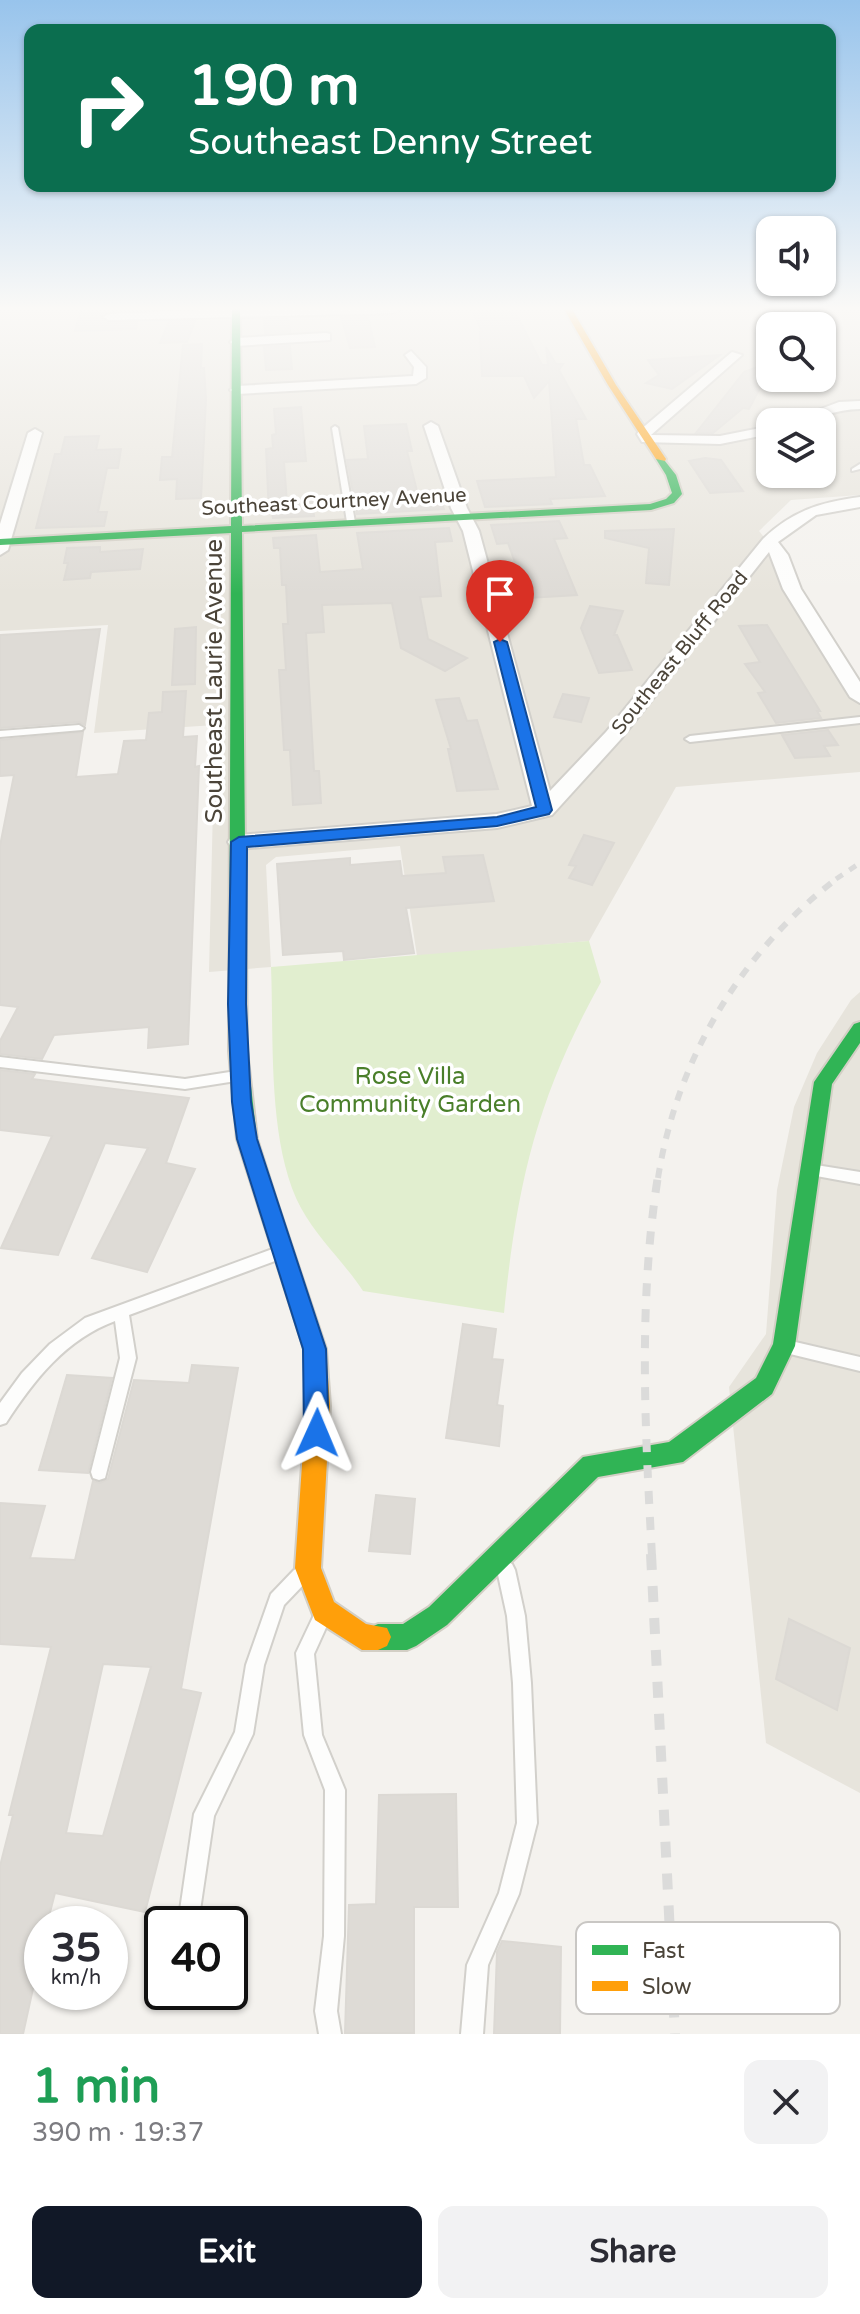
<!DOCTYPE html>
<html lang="en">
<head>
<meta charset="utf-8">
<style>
  body { margin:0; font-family:"Varela Round",sans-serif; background:#f2f2f3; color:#2b2b33; height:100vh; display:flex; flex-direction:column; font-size:30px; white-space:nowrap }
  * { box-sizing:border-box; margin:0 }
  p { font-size:26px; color:#7c7c81 }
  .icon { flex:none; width:44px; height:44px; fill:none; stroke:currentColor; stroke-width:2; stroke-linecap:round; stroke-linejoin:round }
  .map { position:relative; height:2034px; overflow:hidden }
  .panel { display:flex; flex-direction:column; background:#fff; flex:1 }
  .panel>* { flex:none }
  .top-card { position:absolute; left:24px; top:24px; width:812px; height:168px; border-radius:16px; box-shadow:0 2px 6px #0004; background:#0b6e4f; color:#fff; overflow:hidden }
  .fabs { position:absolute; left:756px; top:216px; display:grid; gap:16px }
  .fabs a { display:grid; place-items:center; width:80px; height:80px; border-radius:16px; background:#fff; box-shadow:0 2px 6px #0004; font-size:40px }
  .speed { position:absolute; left:24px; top:1906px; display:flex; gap:16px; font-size:40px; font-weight:700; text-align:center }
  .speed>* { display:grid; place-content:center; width:104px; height:104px; border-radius:50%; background:#fff; box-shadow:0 2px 6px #0004; line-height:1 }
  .speed small { font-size:20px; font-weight:400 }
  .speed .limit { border:4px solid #111; border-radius:12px; background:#fff; color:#111 }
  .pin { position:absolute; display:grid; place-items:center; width:68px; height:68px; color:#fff; margin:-82px -34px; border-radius:50% 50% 50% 0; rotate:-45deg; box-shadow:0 0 8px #0007 }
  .pin .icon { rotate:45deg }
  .me { position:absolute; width:88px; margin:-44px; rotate:1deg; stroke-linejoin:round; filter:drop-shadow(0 0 6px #0008) }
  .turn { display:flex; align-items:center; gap:28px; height:168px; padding:0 32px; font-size:36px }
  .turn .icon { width:104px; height:104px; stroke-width:2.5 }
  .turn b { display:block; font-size:56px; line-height:68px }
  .round { display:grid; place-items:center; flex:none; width:84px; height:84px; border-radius:16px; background:#f2f2f3 }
  .headline { display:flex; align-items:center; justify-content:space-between; height:136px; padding:0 32px }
  h1 { font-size:48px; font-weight:700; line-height:60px; color:#1e9e55 }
  .button { display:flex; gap:16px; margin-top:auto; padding:16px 32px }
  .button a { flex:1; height:92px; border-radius:16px; background:#111827; color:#fff; font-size:32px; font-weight:700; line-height:92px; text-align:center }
  .button a+a { background:#f2f2f3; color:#2b2b33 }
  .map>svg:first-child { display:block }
</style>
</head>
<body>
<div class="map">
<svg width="860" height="2034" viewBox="0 0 860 2034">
  <rect width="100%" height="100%" fill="#f4f2ee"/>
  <g fill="#e7e4dc" fill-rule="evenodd">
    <path d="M0 309H860V495L791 500 759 531 778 555 860 698V772L676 787 589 941 417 956 400 846 276 857 266 865 271 967 209 972 215 725 94 733 108 625 0 631ZM770 326H822V378H770ZM770 422H822V474H770Z"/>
    <polygon points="860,992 860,1793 766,1743 729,1387 766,1334 777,1190 794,1107 817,1053 851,1000"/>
  </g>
  <path fill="#e1eecf" d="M589 941 601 982C537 1097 517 1183 504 1313L363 1291C344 1262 318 1239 301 1208 267 1144 274 1040 271 967Z"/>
  <g fill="#dedbd6" stroke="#dcd9d4" stroke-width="2" fill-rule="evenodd">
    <polygon points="81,309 140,309 109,311 100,316 109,323 137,322 136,329 75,331"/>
    <polygon points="472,309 514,309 542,365 548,365 546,347 556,364 563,364 559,370 586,419 576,419 584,465 590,465 605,496 550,499 552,504 485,507 477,481 556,477 549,381 534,398 524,376 482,376 480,332 482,332"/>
    <polygon points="341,317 368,317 375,347 350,348"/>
    <polygon points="264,319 288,319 290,332 265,333"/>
    <polygon points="195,321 187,342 160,343 169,322"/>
    <polygon points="202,344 201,368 204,368 206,399 201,498 176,499 177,479 160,480 162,457 172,457 183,345"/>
    <polygon points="290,346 292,369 266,370 264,347"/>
    <polygon points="720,355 672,389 646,383 659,375 648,360"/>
    <polygon points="770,362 770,369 749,409 743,408 713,433 696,433 744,372"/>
    <polygon points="301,407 306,461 284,462 287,503 312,501 314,516 273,518 272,513 269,513 266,449 273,448 272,435 276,434 274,409"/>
    <polygon points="406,424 412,451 407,451 417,491 438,490 444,509 357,514 347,460 368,459 364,426"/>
    <polygon points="99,436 96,450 121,449 118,468 107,468 98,512 107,512 104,526 36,528 55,454 61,454 65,437"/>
    <polygon points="705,458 721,460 743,491 710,493 689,461"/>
    <polygon points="559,521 567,538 554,539 577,595 528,598 508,543 497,544 491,525"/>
    <polygon points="449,528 452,541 435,542 441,596 420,597 428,639 467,658 445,671 401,648 392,603 322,605 324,632 306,633 314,771 319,771 321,803 293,805 290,750 284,750 279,670 286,670 283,624 288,624 286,585 282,585 280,548 274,548 273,538 316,535 320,572 363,569 357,533"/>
    <polygon points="674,529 669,585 646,583 649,548 605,538 605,531"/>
    <polygon points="100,547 100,552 143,549 140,569 91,572 90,578 64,580 68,563 64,563 67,548"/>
    <polygon points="590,606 623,611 614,635 617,635 632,670 599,673 581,628"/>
    <polygon points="767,625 820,711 817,711 821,718 776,723 758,693 765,692 745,664 760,662 739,626"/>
    <polygon points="196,627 195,684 172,685 175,629"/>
    <polygon points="100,629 85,725 79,722 0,728 0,635"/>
    <polygon points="186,691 183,737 197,736 195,767 199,766 188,1044 148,1048 149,1027 54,1035 42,1059 0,1054 0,1041 18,1007 0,1005 0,846 14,775 0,776 0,740 83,732 76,777 118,774 124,741 146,740 149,713 162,712 163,692"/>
    <polygon points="563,694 589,698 581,722 554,717"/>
    <polygon points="459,698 467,721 477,720 498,789 457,791 448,749 451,749 436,700"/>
    <polygon points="828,730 838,745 824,746 830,756 795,758 782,735"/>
    <polygon points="584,835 614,843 592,885 569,878 576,866 569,865"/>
    <polygon points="483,855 494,901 406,908 414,953 344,960 343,951 283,955 277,864 350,858 350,865 400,861 402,876 446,873 443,857"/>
    <polygon points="0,1070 35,1074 32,1079 189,1098 166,1163 195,1169 147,1272 92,1258 148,1148 105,1143 58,1255 1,1248 52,1136 0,1130"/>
    <polygon points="463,1324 496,1329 492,1359 503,1360 497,1405 503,1406 499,1446 446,1438"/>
    <path d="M192 1365 238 1368 181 1689 201 1693 145 1912 55 1893 47 1924H42V1948L23 2034H0V1866L13 1815H9L51 1647 0 1644V1503L45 1506 30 1558 75 1560 93 1481 100 1483 108 1479 134 1380 189 1383ZM103 1664 151 1667 103 1836 66 1833Z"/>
    <polygon points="67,1375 112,1378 88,1473 39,1470"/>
    <polygon points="376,1495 415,1499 410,1554 369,1551"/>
    <polygon points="789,1619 850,1648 837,1710 776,1679"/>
    <polygon points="456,1794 458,1907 414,1907 414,2033 345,2033 349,1905 376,1904 379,1795"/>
    <polygon points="502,1941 561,1947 560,2034 494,2034 497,1952"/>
  </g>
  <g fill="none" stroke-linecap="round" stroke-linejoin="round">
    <defs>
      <g id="lane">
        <polygon points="335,426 338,428 355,522 351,524 347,522 332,428"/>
        <polygon points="860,464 860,469 852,471 852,469"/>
        <polygon points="860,717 860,723 690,742 685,739 690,736"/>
        <polygon points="79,725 84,728 82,730 0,737 0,731"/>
        <polygon points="0,1057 185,1079 236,1071 240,1072 242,1076 240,1080 236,1081 185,1089 0,1067"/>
        <polygon points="816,1165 860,1172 860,1184 811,1175 809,1171 811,1167"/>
        <path d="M278 1247 283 1248 285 1253 283 1258 129 1315 136 1358 105 1478 99 1480 93 1478 91 1472 120 1358 115 1321C66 1339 34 1380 6 1423L0 1425V1403L22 1373 50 1344 85 1318Z"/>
        <polygon points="791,1341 860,1357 860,1371 786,1353 783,1348 786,1343"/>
        <polygon points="506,1561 512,1564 515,1570 525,1616 531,1683 537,1823 519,1894 488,1965 483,2034 461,2034 467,1965 499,1893 517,1823 513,1683 507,1616 497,1570 500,1564"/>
        <polygon points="300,1567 306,1570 309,1576 306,1582 284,1605 264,1665 253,1734 214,1816 198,1924 178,1924 194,1814 235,1732 246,1665 271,1594 294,1570"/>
        <polygon points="320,1612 326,1615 329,1621 314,1654 322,1735 345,1790 344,1936 337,2011 341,2034 319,2034 315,2011 324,1936 325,1790 304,1735 296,1653 314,1615"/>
      </g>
      <g id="street">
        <polygon points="221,309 241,310 399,310 393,313 109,320 103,317 109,314"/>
        <polygon points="326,333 330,334 330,340 236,346 230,342 236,338"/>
        <polygon points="411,351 426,367 426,378 416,384 237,394 230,390 237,386 413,376 414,367 405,355"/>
        <polygon points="732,352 742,355 651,435 720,436 770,426 770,434 720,444 642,442 637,434 639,431"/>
        <path d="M860 401V409C834 409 812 422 786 422L839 402Z"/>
        <path d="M431 422 438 426 467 508 479 531 550 791 606 732 763 539C792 511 821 502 860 497V507L816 515 778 542 788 555 801 589 860 682V703L850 697 783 589 769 552 620 740 552 815 497 828 239 849 231 847 228 842 231 837 239 835 497 814 532 806 463 531 451 508 424 426Z"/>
        <polygon points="35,429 42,433 8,550 0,555 0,524 28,433"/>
      </g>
      <g id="fast">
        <polygon points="232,309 240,309 242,526 650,504 666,499 672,493 666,475 656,459 661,456 676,475 682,494 674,503 651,510 242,532 247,1051 257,1139 280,1211 277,1217 270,1220 263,1217 260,1211 237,1139 229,1051 231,533 0,545 0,539 231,526"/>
        <polygon points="860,1022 860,1043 832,1084 795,1346 772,1394 683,1462 598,1477 447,1625 416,1646 407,1650 378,1650 369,1646 365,1637 369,1628 378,1624 403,1624 429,1607 583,1457 669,1442 756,1378 773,1344 814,1082 854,1024"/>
      </g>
      <g id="slow">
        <polygon points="564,309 572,309 616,385 666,459 665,461 656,459 608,385"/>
        <polygon points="270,1202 277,1205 280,1211 326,1349 330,1406 321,1568 334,1602 366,1624 387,1628 391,1637 387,1646 378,1650 362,1650 315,1620 295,1568 306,1406 304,1349 260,1211 263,1205"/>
      </g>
    </defs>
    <use href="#lane" stroke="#d2d0cb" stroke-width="4"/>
    <use href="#street" stroke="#d2d0cb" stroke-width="4"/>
    <use href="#fast" stroke="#d3cfc5" stroke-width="4"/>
    <use href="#slow" stroke="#d3cfc5" stroke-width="4"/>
    <use href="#lane" fill="#fdfdfc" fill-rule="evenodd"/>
    <use href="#street" fill="#fdfdfc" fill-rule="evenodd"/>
    <use href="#fast" fill="#30b455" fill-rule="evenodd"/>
    <use href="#slow" fill="#ff9f0a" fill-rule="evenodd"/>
    <polyline stroke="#dbdbda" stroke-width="5" stroke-dasharray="8 8" stroke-linecap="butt" points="836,879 860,863"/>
    <path stroke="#dbdbda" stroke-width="6" stroke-dasharray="10 10" stroke-linecap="butt" d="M658 1178C677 1058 742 950 839 877"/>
    <path stroke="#dbdbda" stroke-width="8" stroke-dasharray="13 13" stroke-linecap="butt" d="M652 1556C645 1428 638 1302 658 1176"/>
    <polyline stroke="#dbdbda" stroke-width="10" stroke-dasharray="16 16" stroke-linecap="butt" points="651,1554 675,2034"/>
  </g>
  <linearGradient id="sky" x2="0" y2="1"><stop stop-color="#98c4ec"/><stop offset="0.52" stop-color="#faf9f7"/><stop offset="1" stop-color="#faf9f7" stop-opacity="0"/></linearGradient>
  <rect width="860" height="594" fill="url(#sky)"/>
  <polygon fill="#1a73e8" stroke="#114b97" stroke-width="2" points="500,639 507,642 552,810 549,814 497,826 247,847 246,1004 251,1102 257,1139 326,1349 329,1433 325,1442 317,1445 308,1442 304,1433 303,1349 237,1139 232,1102 228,1004 231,842 239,837 497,817 536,807 494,642"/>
  <g text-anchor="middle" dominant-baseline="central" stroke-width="7" stroke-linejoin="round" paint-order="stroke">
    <g font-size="20" fill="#4b4439" stroke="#fff">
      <text transform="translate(334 502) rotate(-3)">Southeast Courtney Avenue</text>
      <text transform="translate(680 653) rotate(-51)">Southeast Bluff Road</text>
    </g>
    <g font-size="24" fill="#4b4439" stroke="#fff">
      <text transform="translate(214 681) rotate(-90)">Southeast Laurie Avenue</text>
    </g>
    <g font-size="24" fill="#4a7f2a" stroke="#fff">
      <text x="410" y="1076">Rose Villa<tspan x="410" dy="28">Community Garden</tspan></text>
    </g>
  </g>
  <rect x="576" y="1922" width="264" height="92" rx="12" fill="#fff" stroke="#c9c7c4" stroke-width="2"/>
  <rect x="592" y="1945" width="36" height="10" fill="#30b455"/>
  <rect x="592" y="1981" width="36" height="10" fill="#ff9f0a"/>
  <g font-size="22" fill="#4b4439">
    <text x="642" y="1958">Fast</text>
    <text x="642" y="1994">Slow</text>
  </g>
</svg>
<div class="fabs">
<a><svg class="icon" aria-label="sound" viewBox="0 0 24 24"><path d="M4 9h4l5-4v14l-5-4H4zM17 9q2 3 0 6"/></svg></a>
<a><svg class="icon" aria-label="search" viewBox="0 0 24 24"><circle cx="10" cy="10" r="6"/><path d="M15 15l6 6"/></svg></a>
<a><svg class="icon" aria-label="layers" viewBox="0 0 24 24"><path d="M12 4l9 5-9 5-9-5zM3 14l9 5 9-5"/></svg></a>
</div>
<div class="speed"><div>35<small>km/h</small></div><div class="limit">40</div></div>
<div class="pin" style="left:500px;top:642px;background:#d93025"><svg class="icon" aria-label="arrive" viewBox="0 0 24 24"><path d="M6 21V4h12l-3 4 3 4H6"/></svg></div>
<svg class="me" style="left:317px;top:1433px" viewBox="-20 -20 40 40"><path d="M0-17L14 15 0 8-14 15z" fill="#1a73e8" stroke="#fff" stroke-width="4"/></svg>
<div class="top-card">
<div class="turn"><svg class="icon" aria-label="right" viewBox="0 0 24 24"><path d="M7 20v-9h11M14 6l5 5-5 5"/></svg><div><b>190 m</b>Southeast Denny Street</div></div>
</div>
</div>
<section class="panel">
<div class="headline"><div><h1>1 min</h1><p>390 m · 19:37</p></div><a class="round"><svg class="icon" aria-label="close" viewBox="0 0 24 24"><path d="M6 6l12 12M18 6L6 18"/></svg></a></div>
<div class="button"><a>Exit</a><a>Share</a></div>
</section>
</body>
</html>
